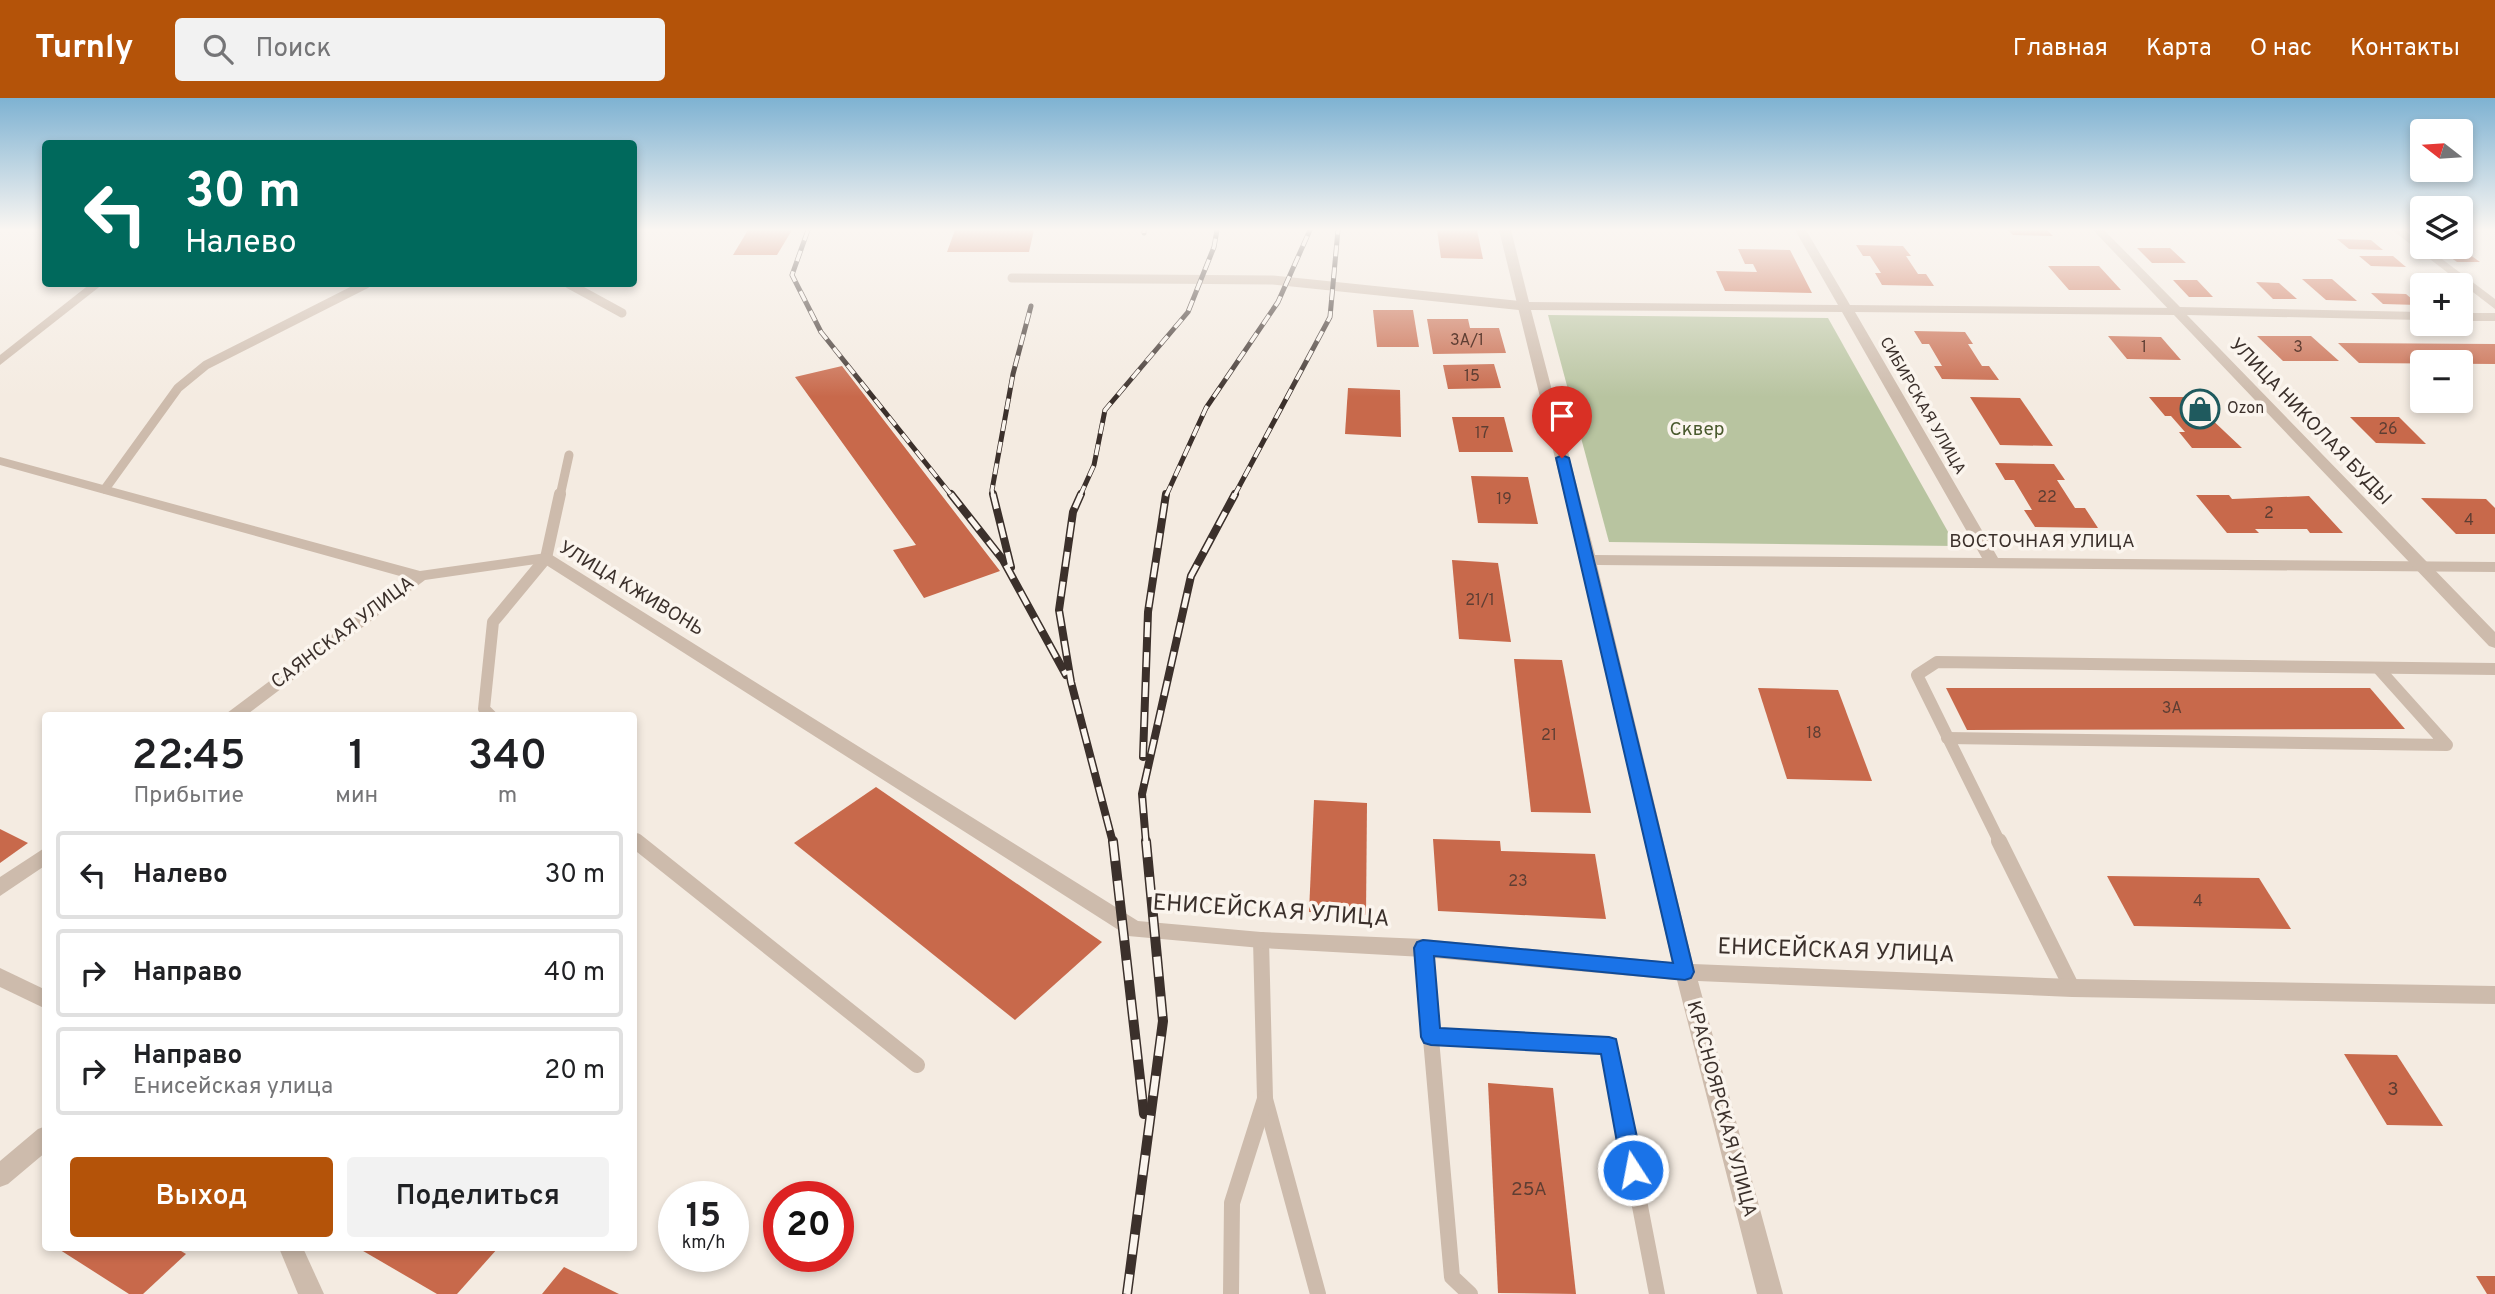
<!DOCTYPE html>
<html lang="ru">
<head>
<meta charset="utf-8">
<style>
  body { margin:0; font-family:Overpass,sans-serif; background:#f2f2f2; color:#202124; height:100vh; display:flex; flex-direction:column; font-size:26px; white-space:nowrap }
  * { box-sizing:border-box; margin:0 }
  p { font-size:23px; color:#757577 }
  .icon { flex:none; width:38px; height:38px; fill:none; stroke:currentColor; stroke-width:2; stroke-linecap:round; stroke-linejoin:round }
  .map { position:relative; flex:1; overflow:hidden }
  .panel { position:absolute; left:42px; top:614px; width:595px; height:539px; display:flex; flex-direction:column; background:#fff; border-radius:7px; box-shadow:0 4px 10px #0003 }
  .panel>* { flex:none }
  .banner { position:absolute; left:42px; top:42px; width:595px; height:147px; border-radius:7px; box-shadow:0 4px 10px #0003; background:#00695c; color:#fff; overflow:hidden }
  .needle { width:46px; rotate:287deg }
  .buttons { position:absolute; left:2410px; top:21px; display:grid; gap:14px }
  .buttons a { display:grid; place-items:center; width:63px; height:63px; border-radius:7px; background:#fff; box-shadow:0 4px 10px #0003; font-size:35px }
  .speed { position:absolute; left:658px; top:1083px; display:flex; gap:14px; font-size:35px; font-weight:700; text-align:center }
  .speed>* { display:grid; place-content:center; width:91px; height:91px; border-radius:50%; background:#fff; box-shadow:0 4px 10px #0003; line-height:1 }
  .speed small { font-size:18px; font-weight:400 }
  .speed .limit { border:10px solid #d22; background:#fff; color:#111 }
  .pin { position:absolute; display:grid; place-items:center; width:60px; height:60px; color:#fff; margin:-72px -30px; border-radius:50% 50% 50% 0; rotate:-45deg; box-shadow:0 0 7px #0007 }
  .pin .icon { rotate:45deg }
  .me { position:absolute; width:77px; margin:-38px; rotate:349deg; stroke-linejoin:round; filter:drop-shadow(0 0 5px #0008) }
  .turn { display:flex; align-items:center; gap:24px; height:147px; padding:0 28px; font-size:32px }
  .turn .icon { width:91px; height:91px; stroke-width:2.5 }
  .turn b { display:block; font-size:49px; line-height:60px }
  .eta { display:flex; justify-content:space-evenly; align-items:center; height:119px; text-align:center }
  .eta b { font-size:42px; font-weight:600; line-height:49px }
  .action { display:flex; gap:14px; margin-top:auto; padding:14px 28px }
  .action a { flex:1; height:80px; border-radius:7px; background:#b45309; color:#fff; font-size:28px; font-weight:600; line-height:80px; text-align:center }
  .action a+a { background:#f2f2f2; color:#202124 }
  ul { padding:0; list-style:none }
  li { display:flex; align-items:center; gap:21px; height:88px; margin:0 14px 10px; padding:0 14px; border:4px solid #e0e0e0; border-radius:7px }
  li div { flex:1 }
  li b { display:block; font-size:26px }
  li em { font-style:normal }
  header { display:flex; align-items:center; gap:42px; box-sizing:border-box; height:98px; padding:0 35px; background:#b45309; color:#fff }
  header strong { font-size:33px }
  nav { display:flex; gap:38px; margin-inline-start:auto; font-size:24px }
  .search { width:490px; height:63px; background:#f2f2f2; display:flex; align-items:center; gap:18px; box-sizing:border-box; padding:0 24px; border-radius:7px; color:#757577; font-size:26px }
  .map>svg:first-child { display:block }
</style>
</head>
<body>
<header>
<strong>Turnly</strong>
<div class="search"><svg class="icon" aria-label="search" viewBox="0 0 24 24"><circle cx="10" cy="10" r="6"/><path d="M15 15l6 6"/></svg>Поиск</div>
<nav><a>Главная</a><a>Карта</a><a>О нас</a><a>Контакты</a></nav>
</header>
<div class="map">
<svg width="2495" height="1196" viewBox="0 0 2495 1196">
  <rect width="100%" height="100%" fill="#f4ebe1"/>
  <polygon fill="#b8c4a0" points="1548,217 1828,220 1956,448 1609,444"/>
  <g fill="#c8694b">
    <polygon points="748,132 792,132 777,157 733,157"/>
    <polygon points="955,132 1034,132 1029,154 947,154"/>
    <polygon points="1437,132 1477,132 1483,161 1441,160"/>
    <polygon points="2008,132 2047,132 2053,138 2013,137"/>
    <polygon points="2337,141 2371,142 2383,152 2349,151"/>
    <polygon points="1856,147 1903,148 1911,158 1906,158 1918,176 1926,176 1934,188 1882,187 1875,175 1881,175 1870,158 1863,158"/>
    <polygon points="2436,149 2459,149 2480,164 2457,164"/>
    <polygon points="2137,150 2170,150 2186,165 2152,165"/>
    <polygon points="1738,151 1790,152 1812,195 1725,193 1716,173 1757,174 1753,166 1745,166"/>
    <polygon points="2359,158 2393,158 2406,169 2371,168"/>
    <polygon points="2048,168 2099,168 2121,192 2069,192"/>
    <polygon points="2302,181 2332,181 2357,203 2326,202"/>
    <polygon points="2173,182 2197,182 2213,199 2189,199"/>
    <polygon points="2256,184 2279,185 2297,201 2273,201"/>
    <polygon points="2371,195 2406,196 2419,207 2383,206"/>
    <polygon points="1373,212 1413,212 1419,249 1377,249"/>
    <polygon points="1427,221 1468,221 1470,230 1499,230 1506,255 1433,256"/>
    <polygon points="1914,233 1965,234 1973,246 1968,246 1982,268 1989,268 1999,282 1942,281 1934,268 1942,268 1929,246 1922,246"/>
    <polygon points="2108,238 2161,239 2181,262 2127,261"/>
    <polygon points="2257,238 2311,238 2339,263 2283,263"/>
    <polygon points="2338,245 2495,246 2495,266 2359,265"/>
    <polygon points="1494,266 1501,290 1448,291 1443,267"/>
    <polygon points="842,268 1000,473 924,500 893,452 916,447 795,279"/>
    <polygon points="1348,290 1400,292 1401,339 1345,336"/>
    <polygon points="1970,299 2020,300 2053,348 2000,347"/>
    <polygon points="2149,299 2198,299 2214,317 2207,317 2242,350 2192,350 2179,334 2185,334 2171,318 2165,318"/>
    <polygon points="1452,319 1504,319 1513,354 1459,354"/>
    <polygon points="2350,319 2399,319 2426,346 2376,345"/>
    <polygon points="1995,365 2054,366 2065,382 2057,382 2075,410 2085,410 2098,430 2035,429 2024,412 2032,412 2014,382 2005,382"/>
    <polygon points="1471,378 1528,379 1538,426 1478,425"/>
    <polygon points="2196,397 2229,397 2232,401 2309,398 2343,435 2310,435 2307,431 2255,431 2259,435 2227,435"/>
    <polygon points="2421,400 2486,401 2495,410 2495,436 2456,436"/>
    <polygon points="1452,462 1498,465 1511,544 1459,541"/>
    <polygon points="1514,561 1562,562 1591,715 1531,714"/>
    <polygon points="1758,590 1838,592 1872,683 1787,681"/>
    <polygon points="1946,590 2370,590 2405,631 1967,632"/>
    <polygon points="876,689 1102,844 1015,922 794,745"/>
    <polygon points="1314,702 1367,705 1366,817 1309,814"/>
    <polygon points="0,731 28,745 0,765"/>
    <polygon points="1433,741 1500,743 1501,753 1595,756 1606,821 1438,813"/>
    <polygon points="2107,778 2259,780 2291,831 2134,828"/>
    <polygon points="2344,956 2397,957 2443,1028 2387,1027"/>
    <polygon points="1488,985 1553,990 1576,1196 1498,1195"/>
    <polygon points="57,1150 176,1150 186,1156 143,1196 129,1196"/>
    <polygon points="358,1150 498,1150 457,1196 437,1196"/>
    <polygon points="564,1169 619,1196 542,1196"/>
    <polygon points="2476,1178 2495,1178 2495,1196 2487,1196"/>
  </g>
  <g fill="none" stroke-linecap="round" stroke-linejoin="round">
    <g stroke="#cdbbac" stroke-width="9">
      <polyline points="1012,180 1273,182 1524,208"/>
      <polyline points="569,186 622,215"/>
      <polyline points="105,391 178,290 206,267 366,186"/>
      <polyline points="560,398 569,357"/>
    </g>
    <g stroke="#cdbbac" stroke-width="12">
      <polyline points="491,618 484,611 493,524 546,460 560,396"/>
      <polyline points="1947,640 2447,647 2378,570"/>
      <polyline points="634,741 638,745"/>
      <polyline points="2000,745 1917,577 1937,564 2495,571"/>
    </g>
    <g stroke="#cdbbac" stroke-width="16">
      <polyline points="636,743 917,967"/>
      <polyline points="1999,743 2072,890"/>
      <polyline points="1261,842 1265,1001 1318,1196"/>
      <polyline points="1423,850 1452,1179 1470,1196"/>
      <polyline points="1431,939 1609,948 1657,1196"/>
      <polyline points="1231,1196 1232,1105 1265,1001"/>
    </g>
    <g fill="#cdbbac" fill-rule="evenodd">
      <path d="M1499 132H1511L1529 204 1838 207 1795 132H1806L1850 207 2180 210 2182 213 2176 217 1855 214 1998 460 2495 464V474L1597 467 1693 866 2072 881 2495 888V906L2072 899 1698 883 1783 1196H1757L1677 882 1423 859 1261 850 1128 838 543 465 425 482 245 618H223L407 480 0 367V359L420 473 546 455 552 457 1138 823 1261 834 1423 841 1672 864 1580 462ZM1531 212 1842 214 1982 460 1595 457Z"/>
      <polygon points="2392,132 2404,132 2422,146 2422,149 2426,149 2495,201 2495,211"/>
      <polygon points="90,186 103,186 0,267 0,257"/>
      <polygon points="46,749 46,767 0,798 0,779"/>
      <polygon points="0,870 46,892 46,911 0,889"/>
      <polygon points="46,1028 46,1054 8,1086 0,1089 0,1063 38,1031"/>
      <polygon points="279,1150 303,1150 324,1196 298,1196"/>
    </g>
    <g fill="#cdbbac" fill-rule="evenodd">
      <polygon points="2093,132 2104,132 2180,209 2422,214 2422,222 2187,217 2495,534 2495,550 2489,548"/>
      <rect x="2460" y="215" width="35" height="8"/>
    </g>
    <defs>
      <g id="rail-far2">
        <polyline points="808,132 792,177 821,234 952,398"/>
        <polyline points="1144,132 1144,135"/>
        <polyline points="993,398 992,392 1013,276 1031,208"/>
        <polyline points="1080,398 1094,367 1105,312 1188,214 1214,149 1217,132"/>
        <polyline points="1166,398 1206,310 1278,204 1310,132"/>
        <polyline points="1234,398 1330,219 1338,132"/>
      </g>
      <g id="rail-far1">
        <polyline points="951,396 1003,462 1066,577"/>
        <polyline points="993,396 1011,469"/>
        <polyline points="1081,396 1073,414 1059,512 1071,584 1113,745"/>
        <polyline points="1143,659 1148,514 1166,396"/>
        <polyline points="1146,745 1142,696 1191,478 1235,396"/>
      </g>
      <g id="rail">
        <polyline points="1113,743 1144,1016"/>
        <polyline points="1127,1196 1163,923 1146,743"/>
      </g>
    </defs>
    <use href="#rail-far2" stroke="#3b302b" stroke-width="5"/>
    <use href="#rail-far1" stroke="#3b302b" stroke-width="8"/>
    <use href="#rail" stroke="#3b302b" stroke-width="10"/>
    <use href="#rail-far2" stroke="#fbf5ee" stroke-width="3.5" stroke-dasharray="11" stroke-linecap="butt"/>
    <use href="#rail-far1" stroke="#fbf5ee" stroke-width="5" stroke-dasharray="15" stroke-linecap="butt"/>
    <use href="#rail" stroke="#fbf5ee" stroke-width="7" stroke-dasharray="20" stroke-linecap="butt"/>
  </g>
  <linearGradient id="sky" x2="0" y2="1"><stop stop-color="#7eb2d2"/><stop offset="0.44" stop-color="#faf6f2"/><stop offset="1" stop-color="#faf6f2" stop-opacity="0"/></linearGradient>
  <rect width="2495" height="299" fill="url(#sky)"/>
  <polygon fill="#1a73e8" stroke="#114b97" stroke-width="2" points="1562,357 1569,360 1694,874 1691,880 1685,882 1434,858 1440,930 1609,939 1616,941 1644,1072 1641,1079 1633,1082 1626,1079 1622,1072 1601,956 1431,947 1424,945 1421,939 1414,850 1417,844 1423,842 1673,865 1556,360"/>
  <defs>
    <symbol id="shop-ring" viewBox="-11 -11 22 22"><circle r="9.5" fill="#fbf5ee" stroke="#1f5a5e" stroke-width="1.5"/><path d="M-5-2.5h2.3a2.7 3.5 0 0 1 5.4 0H5L5.5 6h-11ZM-1.5-2.5h3a1.5 2.3 0 0 0-3 0Z" fill="#1f5a5e"/></symbol>
  </defs>
  <g fill-rule="evenodd">
    <use href="#shop-ring" x="2178" y="289" width="44" height="44"/>
  </g>
  <g text-anchor="middle" dominant-baseline="central" stroke-width="7" stroke-linejoin="round" paint-order="stroke">
    <g font-size="16" fill="#5e3e33">
      <text x="1467" y="243">3А/1</text>
      <text x="2144" y="250">1</text>
      <text x="2298" y="250">3</text>
      <text x="1472" y="279">15</text>
      <text x="2388" y="332">26</text>
      <text x="1482" y="336">17</text>
      <text x="2047" y="400">22</text>
      <text x="1504" y="402">19</text>
      <text x="2269" y="416">2</text>
      <text x="2469" y="423">4</text>
      <text x="1480" y="503">21/1</text>
      <text x="2172" y="611">3А</text>
      <text x="1814" y="636">18</text>
      <text x="1549" y="638">21</text>
      <text x="1518" y="784">23</text>
      <text x="2198" y="804">4</text>
    </g>
    <g font-size="16" fill="#3b302b" stroke="#fbf5ee">
      <text transform="translate(1922 308) rotate(60)">СИБИРСКАЯ УЛИЦА</text>
    </g>
    <g font-size="16" fill="#3b302b" stroke="#fbf5ee" text-anchor="start">
      <text x="2227" y="311">Ozon</text>
    </g>
    <g font-size="19" fill="#3b302b" stroke="#fbf5ee">
      <text transform="translate(2310 324) rotate(46)">УЛИЦА НИКОЛАЯ БУДЫ</text>
      <text x="2042" y="444">ВОСТОЧНАЯ УЛИЦА</text>
      <text transform="translate(631 491) rotate(31)">УЛИЦА КЖИВОНЬ</text>
      <text transform="translate(343 535) rotate(-37)">САЯНСКАЯ УЛИЦА</text>
      <text transform="translate(1721 1011) rotate(75)">КРАСНОЯРСКАЯ УЛИЦА</text>
    </g>
    <g font-size="19" fill="#4a5a2e" stroke="#fbf5ee">
      <text x="1697" y="332">Сквер</text>
    </g>
    <g font-size="19" fill="#5e3e33">
      <text x="2393" y="992">3</text>
      <text x="1529" y="1092">25А</text>
    </g>
    <g font-size="23" fill="#3b302b" stroke="#fbf5ee">
      <text transform="translate(1271 814) rotate(4)">ЕНИСЕЙСКАЯ УЛИЦА</text>
      <text transform="translate(1836 854) rotate(2)">ЕНИСЕЙСКАЯ УЛИЦА</text>
    </g>
  </g>
</svg>
<div class="buttons">
<a><svg class="needle" viewBox="-14 -14 28 28"><path d="M0-13l5 13h-10z" fill="#e53935"/><path d="M0 13l5-13h-10z" fill="#757577"/></svg></a>
<a><svg class="icon" aria-label="layers" viewBox="0 0 24 24"><path d="M12 4l9 5-9 5-9-5zM3 14l9 5 9-5"/></svg></a>
<a>+</a>
<a>−</a>
</div>
<div class="speed"><div>15<small>km/h</small></div><div class="limit">20</div></div>
<div class="pin" style="left:1562px;top:360px;background:#d93025"><svg class="icon" aria-label="arrive" viewBox="0 0 24 24"><path d="M6 21V4h12l-3 4 3 4H6"/></svg></div>
<svg class="me" style="left:1633px;top:1072px" viewBox="-20 -20 40 40"><circle r="17" fill="#1a73e8" stroke="#fff" stroke-width="3"/><path d="M0-11L8 9 0 5-8 9z" fill="#fff"/></svg>
<div class="banner">
<div class="turn"><svg class="icon" aria-label="left" viewBox="0 0 24 24"><path d="M17 20v-9H6M10 6l-5 5 5 5"/></svg><div><b>30 m</b>Налево</div></div>
</div>
<section class="panel">
<div class="eta">
<div><b>22:45</b><p>Прибытие</p></div>
<div><b>1</b><p>мин</p></div>
<div><b>340</b><p>m</p></div>
</div>
<ul>
<li><svg class="icon" aria-label="left" viewBox="0 0 24 24"><path d="M17 20v-9H6M10 6l-5 5 5 5"/></svg><div><b>Налево</b></div><em>30 m</em></li>
<li><svg class="icon" aria-label="right" viewBox="0 0 24 24"><path d="M7 20v-9h11M14 6l5 5-5 5"/></svg><div><b>Направо</b></div><em>40 m</em></li>
<li><svg class="icon" aria-label="right" viewBox="0 0 24 24"><path d="M7 20v-9h11M14 6l5 5-5 5"/></svg><div><b>Направо</b><p>Енисейская улица</p></div><em>20 m</em></li>
</ul>
<div class="action"><a>Выход</a><a>Поделиться</a></div>
</section>
</div>
</body>
</html>
